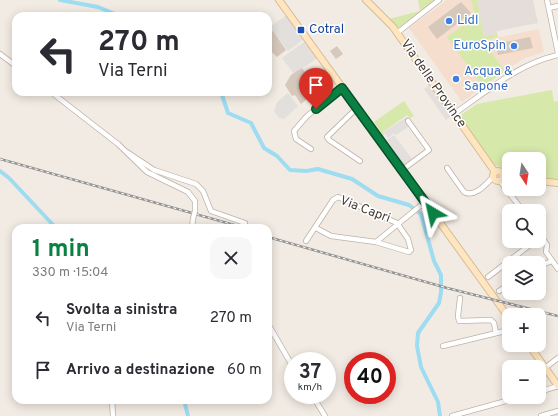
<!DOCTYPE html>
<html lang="it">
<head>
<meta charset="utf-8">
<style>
  body { margin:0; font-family:Overpass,sans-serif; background:#f7f7f7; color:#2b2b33; height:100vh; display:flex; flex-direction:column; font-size:15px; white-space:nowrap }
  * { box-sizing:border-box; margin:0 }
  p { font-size:13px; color:#7c7c81 }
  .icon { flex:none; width:22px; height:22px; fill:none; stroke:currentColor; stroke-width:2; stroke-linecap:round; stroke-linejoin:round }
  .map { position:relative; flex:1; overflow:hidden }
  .side { position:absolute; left:12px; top:224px; width:260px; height:180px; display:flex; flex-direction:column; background:#fff; border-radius:12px; box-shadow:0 2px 10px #0003 }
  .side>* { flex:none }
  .top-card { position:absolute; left:12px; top:12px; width:260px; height:84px; border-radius:12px; box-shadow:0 2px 10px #0003; background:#fff; color:#2b2b33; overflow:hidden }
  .needle { width:26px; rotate:168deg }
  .tools { position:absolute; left:502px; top:152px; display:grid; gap:8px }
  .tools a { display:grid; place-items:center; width:44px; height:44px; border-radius:8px; background:#fff; box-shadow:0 2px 10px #0003; font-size:20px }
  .speed { position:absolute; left:284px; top:352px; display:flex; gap:8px; font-size:20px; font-weight:700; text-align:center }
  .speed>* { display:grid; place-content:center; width:52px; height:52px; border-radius:50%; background:#fff; box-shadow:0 2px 10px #0003; line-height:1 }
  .speed small { font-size:10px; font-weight:400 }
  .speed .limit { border:6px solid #d22; background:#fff; color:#111 }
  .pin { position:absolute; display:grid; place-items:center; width:34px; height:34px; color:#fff; margin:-41px -17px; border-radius:50% 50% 50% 0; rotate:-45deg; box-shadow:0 0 4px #0007 }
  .pin .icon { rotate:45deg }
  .me { position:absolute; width:44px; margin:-22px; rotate:324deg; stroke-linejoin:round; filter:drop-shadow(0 0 3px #0008) }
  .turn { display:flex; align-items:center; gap:14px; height:84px; padding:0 20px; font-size:18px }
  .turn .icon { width:52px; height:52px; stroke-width:2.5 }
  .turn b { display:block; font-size:28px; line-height:34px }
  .round { display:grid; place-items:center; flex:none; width:42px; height:42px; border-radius:12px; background:#f7f7f7 }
  .summary { display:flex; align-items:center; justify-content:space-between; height:68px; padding:0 20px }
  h1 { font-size:24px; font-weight:700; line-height:30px; color:#0b8043 }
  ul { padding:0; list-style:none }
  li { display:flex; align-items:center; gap:12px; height:52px; padding:0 20px }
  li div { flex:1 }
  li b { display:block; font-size:15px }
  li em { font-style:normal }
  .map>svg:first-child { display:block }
</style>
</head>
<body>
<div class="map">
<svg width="558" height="416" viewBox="0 0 558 416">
  <rect width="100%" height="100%" fill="#f2ebe3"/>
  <g fill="#f5decd">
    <polygon points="447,0 471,0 475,17 448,37 483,87 462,102 409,28"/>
    <polygon points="539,29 544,52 525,58 505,71 482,41"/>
  </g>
  <polygon fill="#e4ddd9" points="477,0 533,0 538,23 497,31 497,34 484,36"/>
  <g fill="#d6e8aa">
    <polygon points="418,0 435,0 401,27 397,27 389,19 420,11"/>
    <polygon points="471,0 477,0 484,36 497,34 498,37 483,41 505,71 483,87 447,37 475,17"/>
    <polygon points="552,90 554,102 558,101 558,179 539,179 539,159 509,159 509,174 503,168 494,165 463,122 461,115 477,104"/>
    <polygon points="404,101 414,116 410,118 407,115 383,132 385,134 383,135 374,122"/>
  </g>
  <g fill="#e2dfdc">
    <polygon points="287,15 305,38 288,51 270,27"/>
    <polygon points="307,40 319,57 294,74 282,58"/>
    <polygon points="430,85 451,116 446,120 424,89"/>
    <polygon points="288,93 298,106 284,119 279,118 274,111 277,102"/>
    <polygon points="408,116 413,124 396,135 394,133 388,138 384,132"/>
    <polygon points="394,135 412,159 404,165 387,140"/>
  </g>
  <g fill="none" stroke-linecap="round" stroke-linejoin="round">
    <g stroke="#9ddcf1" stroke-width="4">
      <polyline points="60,0 98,7 120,16"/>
      <polyline points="221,92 228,113 251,123 264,148 277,156 290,170 306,171 318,169 352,179 378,196 409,205 421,214 434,261 441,275 441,292 439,303 418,333 417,346 421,367 438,402 440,416"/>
      <polyline points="0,171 9,178 56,228"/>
      <polyline points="184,400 188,416"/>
    </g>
  </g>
  <g fill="#d7c8bc">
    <polygon points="461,2 471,13 437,39 428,27"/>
    <polygon points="273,31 286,50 277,57 272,52 268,55 268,34"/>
    <polygon points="530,37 533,48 498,55 496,44"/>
    <polygon points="337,46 343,54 336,59 330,51"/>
    <polygon points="302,68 319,89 301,104 295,95 292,96 285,85 291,75"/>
  </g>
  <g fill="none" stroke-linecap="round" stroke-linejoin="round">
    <defs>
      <g id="street">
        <polyline points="547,0 558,53"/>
        <polyline points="549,8 558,6"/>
        <polyline points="397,33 439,0"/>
        <polyline points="0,54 16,66"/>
        <polyline points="51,92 118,144 147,172 188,192 195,201 195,211"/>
        <polyline points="357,108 327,137 329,140 360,161"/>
        <path d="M454 114C487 91 518 64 558 55"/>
        <polyline points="311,149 296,139 294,131 307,116 342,88"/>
        <polyline points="127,152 154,170 196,184 203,191 211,211 245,223"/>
        <path d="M447 168 464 192C475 198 486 184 493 177"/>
        <polyline points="402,170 429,150 408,121"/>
        <polyline points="500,181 523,211"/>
        <polyline points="192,228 193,219"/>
        <polyline points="539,233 547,245 546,252 558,269"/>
        <polyline points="306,241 333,200 338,197 397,223 408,239 411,250 409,252 376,242 331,236 316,228"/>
        <polyline points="376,242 425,202"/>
        <polyline points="539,266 552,261"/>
        <polyline points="488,277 535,241"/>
        <polyline points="499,291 509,284"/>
        <polyline points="460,298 458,316 459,321 491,320 494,323 496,333"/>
        <polyline points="268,324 293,367"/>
        <polyline points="443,346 509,330"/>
        <polyline points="545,368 558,358"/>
        <polyline points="539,392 558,386"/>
        <polyline points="312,395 325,416"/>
        <polyline points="112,400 113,416"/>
        <polyline points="452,416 520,397"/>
        <polyline points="541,416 558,411"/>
      </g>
      <g id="secondary">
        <polyline points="279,0 509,318"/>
        <polyline points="366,0 393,27 495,172"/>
        <circle cx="498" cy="176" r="5"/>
        <polyline points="539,181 558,183"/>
        <polyline points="529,345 558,386"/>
      </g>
    </defs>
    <use href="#street" stroke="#beb2a6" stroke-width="6"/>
    <use href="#secondary" stroke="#d7bb94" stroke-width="8"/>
    <use href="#street" stroke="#fff" stroke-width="4.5"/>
    <use href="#secondary" stroke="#ffe6c1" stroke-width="6"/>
    <defs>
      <g id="rail">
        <polyline points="0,159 245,228"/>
        <polyline points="268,237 447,288 558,316"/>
      </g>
    </defs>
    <use href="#rail" stroke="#949494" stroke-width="2.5"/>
    <use href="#rail" stroke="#fff" stroke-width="1" stroke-dasharray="3" stroke-linecap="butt"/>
    <defs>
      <polyline id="street-bridge" points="193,219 195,211"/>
    </defs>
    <use href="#street-bridge" stroke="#beb2a6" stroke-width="6" stroke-linecap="butt"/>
    <use href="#street-bridge" stroke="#fff" stroke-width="4.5"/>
  </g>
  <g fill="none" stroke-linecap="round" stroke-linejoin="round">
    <defs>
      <polyline id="route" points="316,109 342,88 433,213"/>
    </defs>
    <use href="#route" stroke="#07532c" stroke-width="10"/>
    <use href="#route" stroke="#0b8043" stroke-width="7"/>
  </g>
  <g fill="#3f7fe0" stroke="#fff" stroke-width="1.5">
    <circle cx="449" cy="21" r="4"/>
    <circle cx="514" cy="46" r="4"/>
    <circle cx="456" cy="79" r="4"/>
  </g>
  <rect fill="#1a4fb4" stroke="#fff" stroke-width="1.5" x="297" y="26" width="8" height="8" rx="2"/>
  <g text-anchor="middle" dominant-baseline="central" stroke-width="3" stroke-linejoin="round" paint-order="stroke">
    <g font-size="13" fill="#366cbe" stroke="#fff" text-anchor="start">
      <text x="457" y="21">Lidl</text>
      <text x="506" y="46" text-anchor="end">EuroSpin</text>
      <text x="464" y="72">Acqua &amp;<tspan x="464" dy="15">Sapone</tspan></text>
    </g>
    <g font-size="13" fill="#164399" stroke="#fff" text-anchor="start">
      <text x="309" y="30">Cotral</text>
    </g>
    <g font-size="13" fill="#443b33" stroke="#fff">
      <text transform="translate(433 84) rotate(55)">Via delle Province</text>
      <text transform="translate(365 210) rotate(21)">Via Capri</text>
    </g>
  </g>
</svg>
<div class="tools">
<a><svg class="needle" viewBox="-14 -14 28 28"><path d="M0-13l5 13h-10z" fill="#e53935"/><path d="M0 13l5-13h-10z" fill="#7c7c81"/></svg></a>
<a><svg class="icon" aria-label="search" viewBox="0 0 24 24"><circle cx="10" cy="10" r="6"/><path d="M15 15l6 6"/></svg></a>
<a><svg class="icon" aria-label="layers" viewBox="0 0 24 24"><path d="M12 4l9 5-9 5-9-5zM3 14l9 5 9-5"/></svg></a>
<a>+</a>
<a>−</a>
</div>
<div class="speed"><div>37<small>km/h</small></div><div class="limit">40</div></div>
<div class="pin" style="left:316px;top:109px;background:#d93025"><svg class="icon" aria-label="arrive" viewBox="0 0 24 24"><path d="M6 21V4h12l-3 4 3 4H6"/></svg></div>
<svg class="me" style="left:433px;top:213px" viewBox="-20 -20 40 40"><path d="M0-17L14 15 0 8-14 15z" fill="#0b8043" stroke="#fff" stroke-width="4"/></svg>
<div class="top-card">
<div class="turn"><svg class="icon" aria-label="left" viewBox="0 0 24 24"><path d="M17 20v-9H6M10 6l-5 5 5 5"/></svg><div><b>270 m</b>Via Terni</div></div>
</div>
<section class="side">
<div class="summary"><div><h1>1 min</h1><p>330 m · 15:04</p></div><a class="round"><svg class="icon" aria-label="close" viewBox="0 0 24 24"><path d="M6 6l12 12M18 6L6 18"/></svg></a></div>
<ul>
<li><svg class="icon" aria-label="left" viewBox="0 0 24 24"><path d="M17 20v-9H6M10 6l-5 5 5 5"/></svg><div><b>Svolta a sinistra</b><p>Via Terni</p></div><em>270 m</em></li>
<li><svg class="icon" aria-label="arrive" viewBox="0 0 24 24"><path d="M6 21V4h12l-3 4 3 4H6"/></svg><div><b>Arrivo a destinazione</b></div><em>60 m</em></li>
</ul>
</section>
</div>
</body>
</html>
